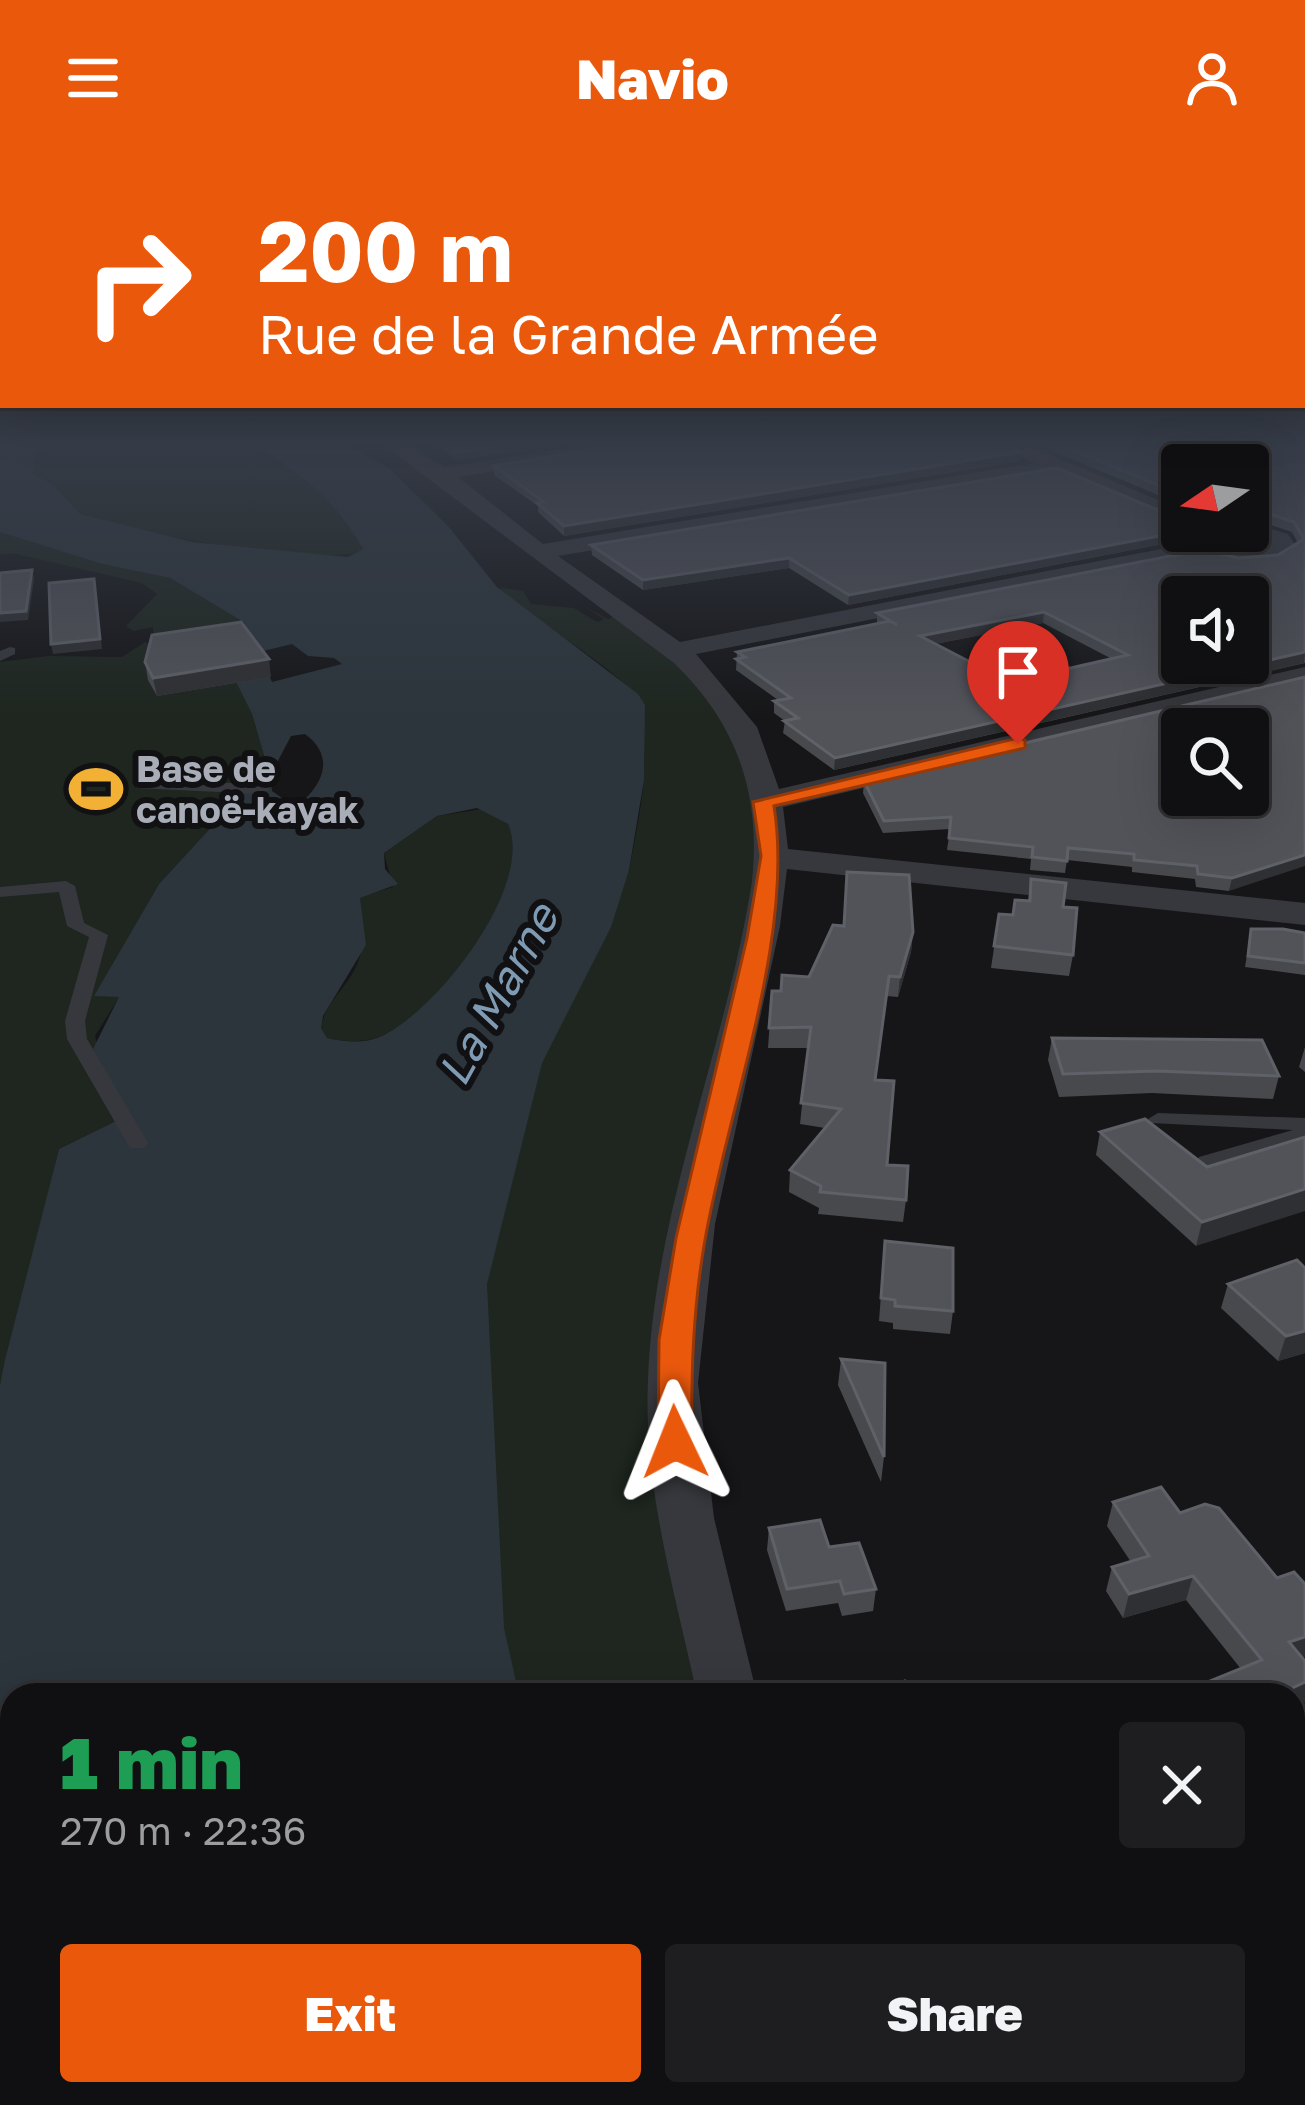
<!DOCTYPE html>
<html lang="en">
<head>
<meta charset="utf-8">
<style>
  body { margin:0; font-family:"Golos Text",sans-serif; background:#1e1e20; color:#f1f3f6; height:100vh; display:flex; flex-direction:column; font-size:45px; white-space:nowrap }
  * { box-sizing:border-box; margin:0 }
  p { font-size:39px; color:#9c9d9f }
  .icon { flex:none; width:66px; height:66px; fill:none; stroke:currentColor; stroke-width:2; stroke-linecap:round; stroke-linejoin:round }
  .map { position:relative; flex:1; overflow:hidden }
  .sheet { position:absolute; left:0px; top:1527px; width:1305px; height:423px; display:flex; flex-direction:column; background:#101012; border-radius:36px 36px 0 0; box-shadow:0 12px 48px #0002,0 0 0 3px #303032 }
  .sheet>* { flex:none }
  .hud { position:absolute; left:0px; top:0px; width:1305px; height:252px; box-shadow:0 12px 48px #0002,0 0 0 3px #303032; background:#ea580c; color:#fff; overflow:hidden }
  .needle { width:78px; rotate:257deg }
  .fabs { position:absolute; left:1161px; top:288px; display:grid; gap:24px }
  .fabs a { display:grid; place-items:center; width:108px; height:108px; border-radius:12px; background:#101012; box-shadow:0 12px 48px #0002,0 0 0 3px #303032; font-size:60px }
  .pin { position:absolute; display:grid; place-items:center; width:102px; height:102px; color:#fff; margin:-123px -51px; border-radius:50% 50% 50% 0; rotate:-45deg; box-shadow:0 0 12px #0007 }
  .pin .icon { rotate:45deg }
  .me { position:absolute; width:132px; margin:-66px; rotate:358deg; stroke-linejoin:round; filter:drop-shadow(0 0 9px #0008) }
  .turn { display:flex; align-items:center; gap:42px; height:252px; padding:0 60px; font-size:54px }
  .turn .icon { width:156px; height:156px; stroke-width:2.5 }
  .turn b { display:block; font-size:84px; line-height:102px }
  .round { display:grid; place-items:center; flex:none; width:126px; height:126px; border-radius:12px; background:#1e1e20 }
  .overview { display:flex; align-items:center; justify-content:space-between; height:204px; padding:0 60px }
  h1 { font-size:72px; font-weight:800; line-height:90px; color:#1e9e55 }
  .action { display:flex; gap:24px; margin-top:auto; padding:24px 60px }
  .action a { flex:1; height:138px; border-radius:12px; background:#ea580c; color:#fff; font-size:48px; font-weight:800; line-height:138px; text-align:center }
  .action a+a { background:#1e1e20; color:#f1f3f6 }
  header { display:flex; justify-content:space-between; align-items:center; height:156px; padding:0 60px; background:#ea580c; color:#fff; font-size:54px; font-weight:800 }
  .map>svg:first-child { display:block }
</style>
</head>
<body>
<header><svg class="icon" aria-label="menu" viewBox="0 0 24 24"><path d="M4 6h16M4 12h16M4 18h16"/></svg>Navio<svg class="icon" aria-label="person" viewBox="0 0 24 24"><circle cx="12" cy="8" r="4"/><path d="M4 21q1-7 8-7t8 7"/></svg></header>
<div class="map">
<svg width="1305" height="1949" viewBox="0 0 1305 1949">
  <rect width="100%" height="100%" fill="#161618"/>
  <g fill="#1e261f">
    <path d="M37 288H254L309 324 350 363 363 393C340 414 117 375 81 359 63 351 51 328 32 317Z"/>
    <polygon points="0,376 102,408 170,422 245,467 227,508 252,558 265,603 250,629 159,728 95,839 120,840 95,880 118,964 59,993 0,1229 0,506 48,500 122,501 145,486 154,491 153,471 133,475 126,470 157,438 142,427 12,397 0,399"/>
    <path d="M503 432 523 435 531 448 574 452 597 466 604 463 583 450 608 463 616 460 693 521 742 590 761 703 679 1066 708 1539H492L409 1204 526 909 618 718 629 715C639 658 659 586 627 532 617 514 516 450 492 434Z"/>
    <path d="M482 653 508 668C536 730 437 855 382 880 365 887 345 886 327 882L321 872C324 847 350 829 358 806 370 774 356 764 360 741L393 731 384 697 437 660Z"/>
    <polygon points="603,1938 815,1938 818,1949 604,1949"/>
  </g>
  <path fill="#2c353c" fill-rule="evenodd" d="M0 288H37L32 317 53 329 80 358 192 386 348 401 363 393C334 341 304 321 254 288H346L390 313 448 370 497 431 638 538 645 549 644 624 629 714 611 771 542 907 487 1128 504 1472 519 1539H12V1938H603L604 1949H0V1229L5 1204 59 993 118 964 93 893 119 841 94 840 159 728 250 629 265 603 252 558 227 508 245 467 170 422 102 408 0 376ZM292 488 308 500 334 502 342 508 272 526 259 496ZM305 578C331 597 327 621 306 642L285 644 272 635 270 620 291 580ZM477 652 508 668C535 730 437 854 382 880 365 888 345 886 327 882L321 872 323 860 366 789 360 742 398 728 385 713 384 697 437 660Z"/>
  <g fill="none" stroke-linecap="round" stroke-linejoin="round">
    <g fill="#37383d" fill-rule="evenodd">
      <polygon points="10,491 15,492 15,498 0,505 0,495"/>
      <polygon points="141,624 262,628 270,633 262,638 136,632 136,626"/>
      <polygon points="66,725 75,730 84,767 108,779 85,865 87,883 148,987 144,992 130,992 67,883 65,865 89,781 67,770 59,736 0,741 0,731"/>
      <polygon points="1158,957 1305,962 1305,984 1207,1013 1199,1011 1196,1006 1199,1001 1293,974 1151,967 1148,963"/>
    </g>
    <g fill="#37383d" fill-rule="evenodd">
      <path d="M382 288H407L444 311 596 288H650L458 321 543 388 1035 307 996 288H1024L1182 354V369L1056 316 558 400 680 486 1182 389 1184 375H1206L1205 385 1239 394 1272 389 1240 378 1248 375V366L1288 378 1297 392C1271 416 1230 409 1199 399L696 498 757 571 779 633 1305 511V527L783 651 788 693 1305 747V769L787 713 780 770 715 1068 698 1227 714 1362 757 1539H697C675 1436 643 1331 648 1224 654 1053 726 893 752 725 761 639 738 569 674 507Z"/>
      <polygon points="1305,1705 1305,1770 1293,1775 1293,1710"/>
      <polygon points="804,1938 941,1938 936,1949 807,1949"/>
    </g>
  </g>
  <g fill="#47494d" fill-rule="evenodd">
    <polygon points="435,288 563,288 458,304"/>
    <path d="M1036 288H1294L1305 292V507L834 614 783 577 785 565 774 557V545L778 544 736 514 737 496 877 467V457L1239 402 1278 399 1298 387 1292 376 1249 362 1182 309V349ZM1043 467 1112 503 1009 526 935 488Z"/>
    <polygon points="1020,305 564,380 538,356 538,350 494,319 494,310"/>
    <polygon points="1182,364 1178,385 848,449 789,412 643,434 592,399 591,389"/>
    <polygon points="1210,375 1248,375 1255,378 1253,387 1210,382"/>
    <polygon points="145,506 271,521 157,540 148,524"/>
    <polygon points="1305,521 1229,735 1196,731 1195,723 1132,716 1132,711 1067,704 1065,717 1030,714 1031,703 947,694 950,673 883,677 863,637 864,625"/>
    <polygon points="1031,723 1063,751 1073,799 1069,820 991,812 999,758 1013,759 1028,745"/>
    <polygon points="1251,773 1305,777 1305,819 1245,811"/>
    <polygon points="913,776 911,796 898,841 887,840 876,924 887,1009 906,1044 903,1066 818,1058 819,1052 789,1036 790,1014 825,972 800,968 808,892 768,892 772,835 781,835"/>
    <polygon points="1052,882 1279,920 1273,943 1152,937 1059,941 1048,904"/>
    <polygon points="1305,891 1305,916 1299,911"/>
    <polygon points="1100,976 1207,1011 1305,981 1196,1090 1096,999"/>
    <polygon points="885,1085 953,1155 950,1178 893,1173 893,1167 879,1165"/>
    <polygon points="1305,1112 1305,1197 1278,1205 1221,1152 1228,1128"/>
    <polygon points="841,1203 884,1301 881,1326 838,1229"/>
    <polygon points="1113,1346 1180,1357 1277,1422 1305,1428 1305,1501 1302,1502 1305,1505 1305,1546 1293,1551 1293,1539 1241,1513 1186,1444 1123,1462 1106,1435 1112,1411 1131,1406 1107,1370"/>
    <polygon points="769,1372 829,1391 876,1433 873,1455 842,1460 838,1447 786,1455 767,1394"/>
  </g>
  <g fill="#2f3033">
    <polygon points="505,288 563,288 458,304 457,296"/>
    <polygon points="1021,296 1020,305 564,380 564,370"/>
    <polygon points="1180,376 1178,385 848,449 849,439"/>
    <polygon points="789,402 789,412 643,434 643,424"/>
    <polygon points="32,414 34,423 28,464 0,466 0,457"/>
    <polygon points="94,423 102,493 53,498 51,488"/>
    <polygon points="1044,456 1043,467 919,491 920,480"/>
    <polygon points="1305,496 1304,507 834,614 835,602"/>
    <polygon points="269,503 271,521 157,540 153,522"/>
    <polygon points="1305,699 1305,710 1229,735 1232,722"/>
    <polygon points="913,776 911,796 898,841 900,821"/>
    <polygon points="1305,1033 1305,1055 1196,1090 1202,1066"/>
    <polygon points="1305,1175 1305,1197 1278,1205 1286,1180"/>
    <polygon points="1193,1420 1186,1444 1123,1462 1129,1438"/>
    <polygon points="1305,1481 1305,1501 1281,1510 1289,1486"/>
    <polygon points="1305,1526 1305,1546 1293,1551 1293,1539 1277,1539"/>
  </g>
  <g fill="#525359" stroke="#5f6168" stroke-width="3" fill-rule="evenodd">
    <polygon points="447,288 505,288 457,296"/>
    <polygon points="623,288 1007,288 1021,296 564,370 537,347 544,346 494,310"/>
    <path d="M1058 288H1294L1305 292V496L835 602 784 565 798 562 774 545 791 542 736 503 745 501 737 496 890 465 897 469 877 457 1201 394 1239 402 1278 399 1304 383 1294 366 1251 352 1248 357V309H1182V339ZM1182 441H1248V507H1182ZM1044 456 1128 499 1009 526 920 480Z"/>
    <polygon points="1057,312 1182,364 1180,376 849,439 789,402 643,424 591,389"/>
    <polygon points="32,414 26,455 0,457 0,417"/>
    <polygon points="94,423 100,483 51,488 49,427"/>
    <polygon points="241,466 269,503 153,522 145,506 152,479"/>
    <path d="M1305 521V699L1232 722 1198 718 1197 710 1134 704V698L1068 692 1067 705 1032 701 1033 691 949 682 951 661 884 665 864 625ZM1182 573H1248V639H1182Z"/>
    <polygon points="847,716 909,719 913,776 900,821 889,820 875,924 894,925 887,1009 908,1010 906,1044 820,1036 821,1030 790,1014 841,953 801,947 811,871 769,872 772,835 781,835 782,819 809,821 833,769 844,770"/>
    <polygon points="1031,723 1066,727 1063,751 1077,752 1073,799 994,790 999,758 1013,759 1015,744 1030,745"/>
    <polygon points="1251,773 1283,773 1305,777 1305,807 1248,800"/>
    <polygon points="1052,882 1262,884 1279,920 1157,915 1063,918"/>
    <polygon points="1145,963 1207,1011 1305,981 1305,1033 1202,1066 1100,976"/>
    <polygon points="885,1085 953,1092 953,1155 895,1150 895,1144 881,1142"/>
    <polygon points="1297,1104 1305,1112 1305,1175 1286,1180 1228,1128"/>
    <polygon points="841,1203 885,1207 884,1301"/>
    <polygon points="1161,1331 1180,1357 1205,1348 1219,1352 1277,1422 1294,1416 1305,1428 1305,1481 1289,1486 1305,1505 1305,1526 1277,1539 1176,1539 1262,1504 1193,1420 1129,1438 1112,1411 1149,1400 1113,1346"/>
    <polygon points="820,1364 829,1391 859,1387 876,1433 844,1438 840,1425 787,1433 769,1372"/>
    <polygon points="905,1525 911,1539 853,1539"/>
    <polygon points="1305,1941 1305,1949 1298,1949 1296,1946"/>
  </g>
  <linearGradient id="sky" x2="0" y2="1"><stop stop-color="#0c0c0d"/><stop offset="0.51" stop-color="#363c48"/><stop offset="1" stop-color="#363c48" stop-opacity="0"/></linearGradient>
  <rect width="1305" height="561" fill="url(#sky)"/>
  <path fill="#ea580c" stroke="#983908" stroke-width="3" d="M1018 582 1025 584V592L774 650C795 781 728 951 705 1084 693 1152 691 1217 692 1286L675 1299 663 1295 658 1286 659 1184 676 1082 747 782 761 700 753 646Z"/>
  <defs>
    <symbol id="stadium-bare" viewBox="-9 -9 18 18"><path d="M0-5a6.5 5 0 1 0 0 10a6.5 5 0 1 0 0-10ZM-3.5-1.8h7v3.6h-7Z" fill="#f2b134" stroke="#111113" stroke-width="2.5" paint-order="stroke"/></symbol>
  </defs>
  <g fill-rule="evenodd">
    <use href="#stadium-bare" x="58" y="595" width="76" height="76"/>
  </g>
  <g text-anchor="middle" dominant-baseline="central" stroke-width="12" stroke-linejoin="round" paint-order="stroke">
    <g font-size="36" font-weight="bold" fill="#a8adb8" stroke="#111113" text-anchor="start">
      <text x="136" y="612">Base de<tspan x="136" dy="41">canoë-kayak</tspan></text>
    </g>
    <g font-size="45" font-style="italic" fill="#7f9bb3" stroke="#111113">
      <text transform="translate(497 838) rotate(-61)">La Marne</text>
    </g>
  </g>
</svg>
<div class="fabs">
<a><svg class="needle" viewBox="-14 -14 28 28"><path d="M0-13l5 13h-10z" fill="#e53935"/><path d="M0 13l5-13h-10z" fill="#9c9d9f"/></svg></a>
<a><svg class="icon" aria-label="sound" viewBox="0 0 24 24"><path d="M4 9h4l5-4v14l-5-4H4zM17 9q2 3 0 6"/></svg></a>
<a><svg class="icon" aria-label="search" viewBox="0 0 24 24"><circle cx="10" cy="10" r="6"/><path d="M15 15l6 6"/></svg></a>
</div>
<div class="pin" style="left:1018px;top:588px;background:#d93025"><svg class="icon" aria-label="arrive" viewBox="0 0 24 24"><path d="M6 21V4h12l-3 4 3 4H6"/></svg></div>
<svg class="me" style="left:675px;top:1286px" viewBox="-20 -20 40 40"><path d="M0-17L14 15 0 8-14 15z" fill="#ea580c" stroke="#fff" stroke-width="4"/></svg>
<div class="hud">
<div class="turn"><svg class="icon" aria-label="right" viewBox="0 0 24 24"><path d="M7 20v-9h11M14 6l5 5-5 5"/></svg><div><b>200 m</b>Rue de la Grande Armée</div></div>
</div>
<section class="sheet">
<div class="overview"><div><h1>1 min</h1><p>270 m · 22:36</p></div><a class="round"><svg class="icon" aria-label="close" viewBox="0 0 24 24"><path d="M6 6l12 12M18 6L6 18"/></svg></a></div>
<div class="action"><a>Exit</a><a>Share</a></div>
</section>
</div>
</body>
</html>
